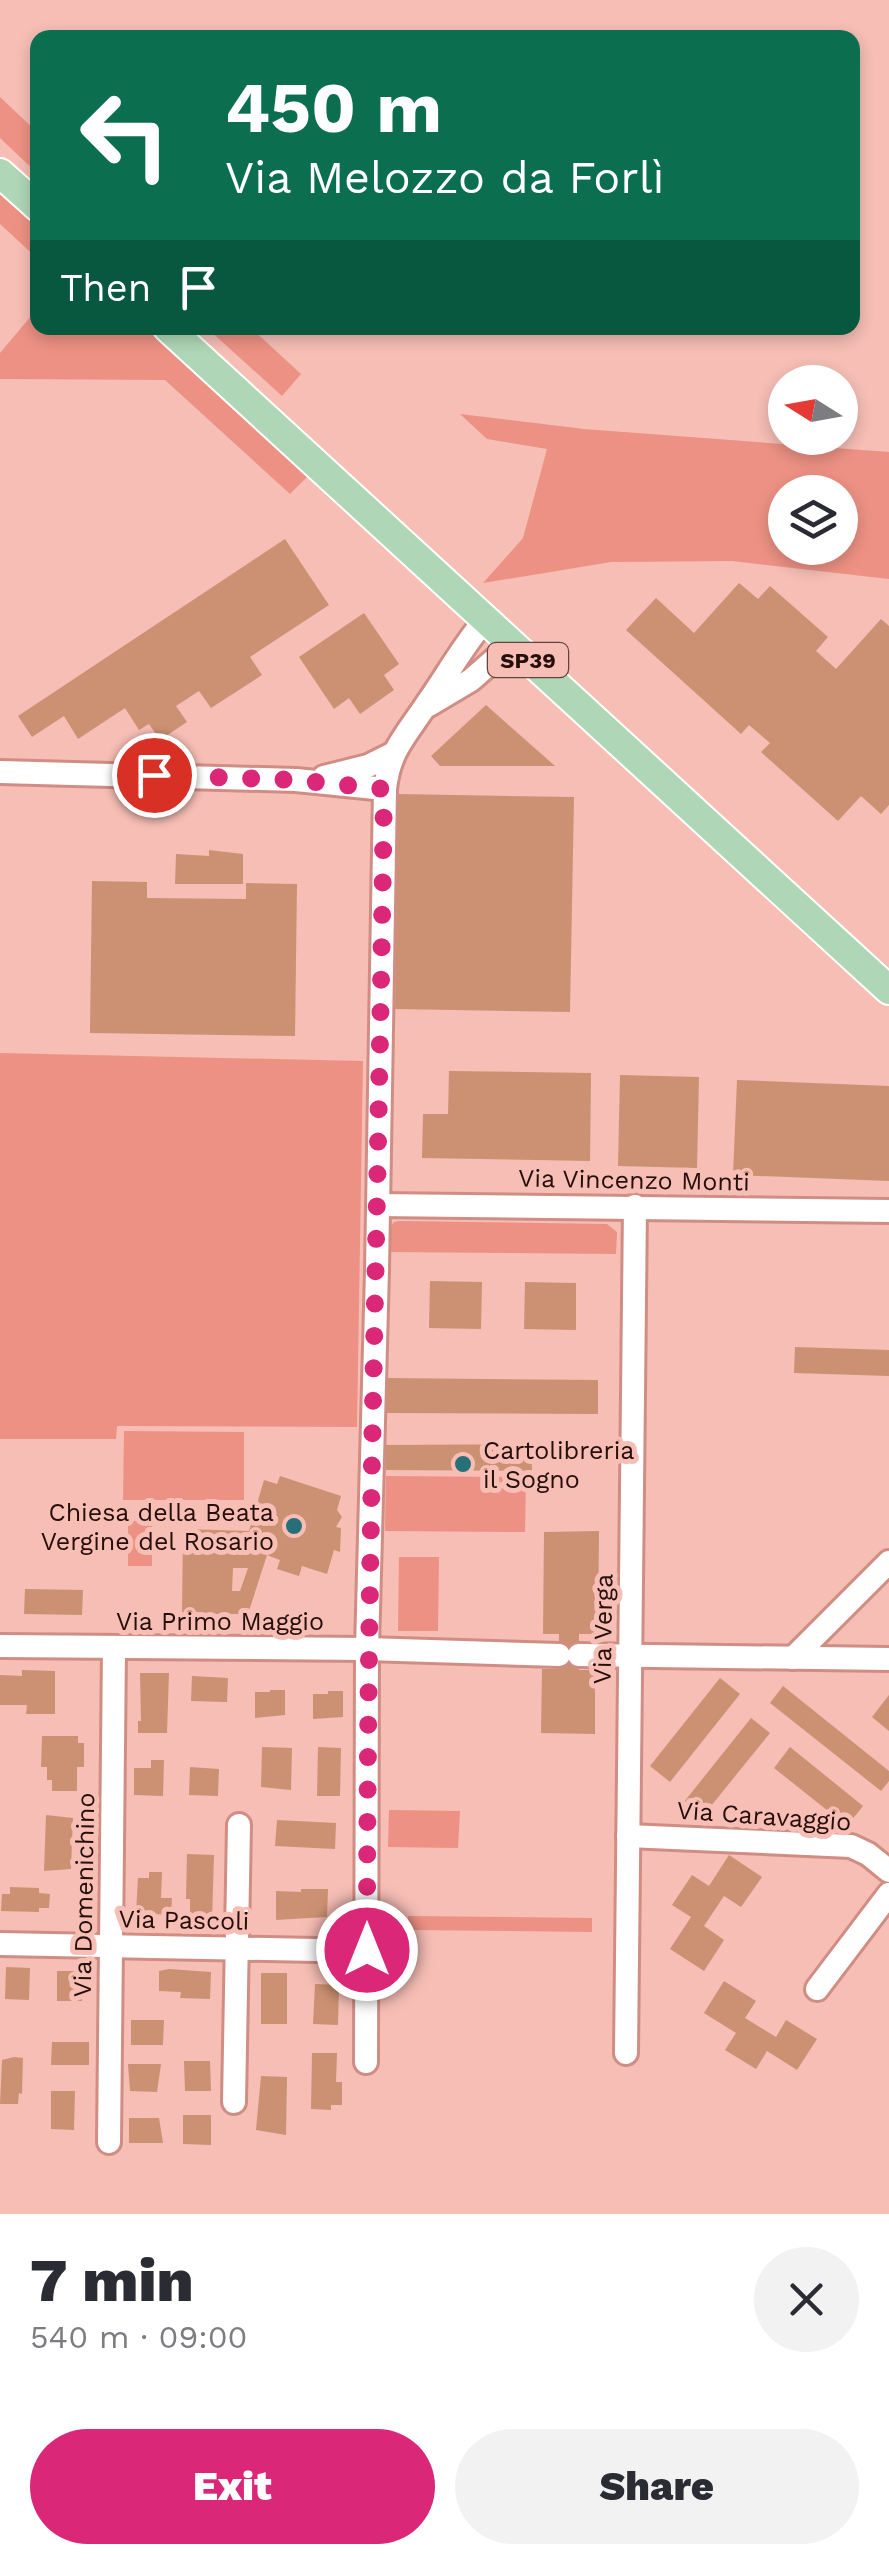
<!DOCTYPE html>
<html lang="en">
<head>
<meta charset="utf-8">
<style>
  body { margin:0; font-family:"Work Sans",sans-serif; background:#f2f2f3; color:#2b2b33; height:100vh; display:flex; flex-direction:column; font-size:38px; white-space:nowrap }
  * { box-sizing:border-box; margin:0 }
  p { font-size:32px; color:#7c7c81 }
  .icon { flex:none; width:55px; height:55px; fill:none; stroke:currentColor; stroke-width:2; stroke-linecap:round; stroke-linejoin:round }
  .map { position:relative; height:2214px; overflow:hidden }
  .sheet { display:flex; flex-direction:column; background:#fff; flex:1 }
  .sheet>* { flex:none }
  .guide { position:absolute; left:30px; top:30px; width:830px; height:305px; border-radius:20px; box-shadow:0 5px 15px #0003; background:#0b6e4f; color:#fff; overflow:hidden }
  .needle { width:65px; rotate:281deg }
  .fabs { position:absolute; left:768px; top:365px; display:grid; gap:20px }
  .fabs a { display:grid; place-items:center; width:90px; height:90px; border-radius:50%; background:#fff; box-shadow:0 5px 15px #0003; font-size:50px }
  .pin { position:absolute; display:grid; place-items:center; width:85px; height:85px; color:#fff; margin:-42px; border:5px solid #fff; border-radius:50%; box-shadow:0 2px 10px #0007 }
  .me { position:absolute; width:110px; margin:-55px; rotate:0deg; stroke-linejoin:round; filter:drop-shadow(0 0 8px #0008) }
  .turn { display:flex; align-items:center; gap:35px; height:210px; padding:0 30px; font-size:45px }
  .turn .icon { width:130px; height:130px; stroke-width:2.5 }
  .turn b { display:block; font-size:70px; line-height:85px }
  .then { display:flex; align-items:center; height:95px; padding:0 30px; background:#0003; gap:20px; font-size:38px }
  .round { display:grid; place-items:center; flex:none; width:105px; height:105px; border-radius:52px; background:#f2f2f3 }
  .overview { display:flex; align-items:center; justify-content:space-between; height:170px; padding:0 30px }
  h1 { font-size:60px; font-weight:800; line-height:75px }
  .button { display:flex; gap:20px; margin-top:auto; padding:20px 30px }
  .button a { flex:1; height:115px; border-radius:60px; background:#db2777; color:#fff; font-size:40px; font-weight:800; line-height:115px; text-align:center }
  .button a+a { background:#f2f2f3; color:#2b2b33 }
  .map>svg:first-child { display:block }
</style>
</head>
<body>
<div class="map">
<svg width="889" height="2214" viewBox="0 0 889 2214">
  <rect width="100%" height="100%" fill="#f6beb5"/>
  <g fill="#ed9184" fill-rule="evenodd">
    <polygon points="0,97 37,132 37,173 0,138"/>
    <polygon points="0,193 37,228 37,258 0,224"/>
    <polygon points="37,309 38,328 145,328 307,477 290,494 165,380 0,379 0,353"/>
    <polygon points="207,328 251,328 301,374 282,396"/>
    <path d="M460 414 584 429 889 452V579L732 561 611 562 483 583 523 538 547 449 487 439ZM785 492H840V548H785Z"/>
    <polygon points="0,1053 363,1061 357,1427 117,1426 116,1439 0,1439"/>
    <polygon points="399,1221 607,1224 617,1232 616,1254 389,1252 389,1229 394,1222"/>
    <polygon points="124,1431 244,1432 244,1500 123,1500"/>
    <polygon points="386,1476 526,1477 525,1532 385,1531"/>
    <rect x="128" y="1521" width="24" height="45"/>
    <polygon points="399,1557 439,1557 438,1631 398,1631"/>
    <polygon points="389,1810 460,1811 458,1848 388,1847"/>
    <polygon points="408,1916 592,1918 592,1932 408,1930"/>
  </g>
  <g fill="#cc9172" fill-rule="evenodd">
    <polygon points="285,539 329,605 250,657 262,675 211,708 199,691 176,706 187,722 160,740 149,724 139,730 125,708 78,739 64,716 32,737 18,716"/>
    <polygon points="739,583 758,599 770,586 828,637 816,651 836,669 881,619 889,626 889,805 881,814 861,796 838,821 761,752 770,743 749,725 741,734 626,630 656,598 694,633"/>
    <polygon points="364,613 399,664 384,675 394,690 360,714 349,698 334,709 299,657"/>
    <polygon points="486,705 555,766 440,766 431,756"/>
    <polygon points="398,794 574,797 570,1012 395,1009"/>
    <polygon points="209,850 243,854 243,884 175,884 176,854 209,856"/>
    <polygon points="92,881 147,882 147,898 246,899 246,883 297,884 295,1036 90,1033"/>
    <polygon points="449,1071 591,1073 590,1161 422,1158 423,1114 448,1114"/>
    <polygon points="620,1075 699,1077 697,1168 618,1166"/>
    <polygon points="737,1080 889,1086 889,1181 733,1175"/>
    <polygon points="430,1281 482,1282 481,1329 429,1328"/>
    <polygon points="525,1282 576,1283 576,1330 524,1329"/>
    <polygon points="795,1347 889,1350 889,1376 794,1373"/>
    <polygon points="387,1378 598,1380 598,1414 387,1413"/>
    <polygon points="531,1444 532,1471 386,1470 386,1445"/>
    <path d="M280 1476 341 1496 337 1510 342 1517 336 1527 341 1528 340 1552 334 1550 327 1574 302 1566 299 1576 277 1569 280 1560 267 1555 248 1614H182L183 1529 249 1531 264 1480 277 1484ZM233 1568H248L240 1591H232Z"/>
    <polygon points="599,1531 598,1634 579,1634 579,1670 595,1670 595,1734 541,1733 542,1669 559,1669 559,1634 543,1634 544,1532"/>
    <polygon points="25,1589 83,1590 82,1615 24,1614"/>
    <polygon points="22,1670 55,1671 55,1714 26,1714 27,1705 0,1705 0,1675 22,1676"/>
    <polygon points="140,1673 169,1673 167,1733 138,1733 138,1721 141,1721"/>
    <polygon points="192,1676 228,1678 227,1702 191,1701"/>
    <polygon points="720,1678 740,1694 670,1782 650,1766"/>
    <polygon points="783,1686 889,1771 889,1781 881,1791 770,1703"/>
    <polygon points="270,1690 285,1690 285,1715 255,1718 255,1692 270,1692"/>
    <polygon points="328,1691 343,1691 343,1717 313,1719 313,1694 328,1694"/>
    <polygon points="889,1695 889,1731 872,1717"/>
    <polygon points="751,1718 770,1733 698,1822 680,1807"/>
    <polygon points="42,1736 78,1736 78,1743 84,1743 84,1767 77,1767 77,1791 52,1791 52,1780 47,1780 47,1767 41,1767"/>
    <polygon points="262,1747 292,1748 291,1790 261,1787"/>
    <polygon points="318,1747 341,1748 340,1796 317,1796"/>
    <polygon points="790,1747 863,1806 847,1826 774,1768"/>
    <polygon points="151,1760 164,1760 163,1796 134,1795 134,1768 151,1768"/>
    <polygon points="190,1767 219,1769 218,1796 189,1795"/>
    <polygon points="46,1815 73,1818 71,1869 44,1871"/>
    <polygon points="277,1820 336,1823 335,1849 275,1846"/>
    <polygon points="187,1854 214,1855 212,1920 207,1920 207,1917 190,1916 190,1899 186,1899"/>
    <polygon points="729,1855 762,1877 741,1907 724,1896 704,1926 724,1940 704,1971 670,1949 691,1917 672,1905 692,1875 709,1886"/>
    <polygon points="149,1872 162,1872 161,1898 172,1898 171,1915 136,1913 138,1878 149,1878"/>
    <polygon points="10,1887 39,1888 39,1893 50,1894 49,1908 39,1908 39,1912 1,1911 2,1894 10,1894"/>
    <polygon points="301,1889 328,1889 327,1917 276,1920 276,1891 301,1892"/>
    <polygon points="6,1967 30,1968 29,2000 5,1999"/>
    <polygon points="169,1969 211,1972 210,1999 180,1998 181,1992 159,1991 159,1971"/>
    <polygon points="57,1971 83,1971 82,2001 57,2001"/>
    <rect x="261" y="1973" width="26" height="51"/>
    <polygon points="724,1981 756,2001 745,2018 776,2037 786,2020 817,2039 797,2070 767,2051 756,2069 725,2050 736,2033 704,2013"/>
    <polygon points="315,1984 339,1985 338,2025 313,2024"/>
    <polygon points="131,2020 164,2020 163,2045 131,2045"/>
    <polygon points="52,2042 89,2042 89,2065 51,2065"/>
    <polygon points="312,2053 337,2053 336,2082 342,2082 342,2105 331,2105 331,2110 311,2109"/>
    <polygon points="14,2057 23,2058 22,2094 19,2093 18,2104 0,2104 2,2060"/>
    <polygon points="184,2061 210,2061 211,2091 185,2091"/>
    <polygon points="128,2064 161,2064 157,2092 130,2091"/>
    <polygon points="261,2076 287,2077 286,2135 256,2130"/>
    <polygon points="51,2091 75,2091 74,2130 51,2129"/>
    <polygon points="183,2115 211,2115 211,2145 183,2144"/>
    <polygon points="129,2118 159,2118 163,2143 129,2143"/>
  </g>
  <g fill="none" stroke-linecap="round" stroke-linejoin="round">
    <defs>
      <g id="minor">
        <polyline points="429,705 471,680 511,645"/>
        <polyline points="0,772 296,780 385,789"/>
        <polyline points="324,777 368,766 394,753"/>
        <polyline points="378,1205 889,1211"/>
        <polyline points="0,1646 367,1649 559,1655"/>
        <polyline points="579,1655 889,1659"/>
        <polyline points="793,1658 889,1562"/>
        <polyline points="628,1836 851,1846 868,1854 889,1871"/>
        <polyline points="0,1944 367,1951"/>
        <polyline points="817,1989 889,1894"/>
        <polyline points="626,2053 635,1206"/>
        <path d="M366 2062 367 1649 377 1270 385 789C389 751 406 735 426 705 446 677 462 647 485 620"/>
        <polyline points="234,2102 239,1825"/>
        <polyline points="109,2142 114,1648"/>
      </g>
      <g id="major">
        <polyline points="0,173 38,207"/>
        <polyline points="168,328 889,990"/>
      </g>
    </defs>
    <use href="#minor" stroke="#d08d83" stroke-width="28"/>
    <use href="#major" stroke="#fff" stroke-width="32"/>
    <use href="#minor" stroke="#fff" stroke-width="22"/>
    <use href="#major" stroke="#afd6b6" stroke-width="28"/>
  </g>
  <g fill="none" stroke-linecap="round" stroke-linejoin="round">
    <path stroke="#db2777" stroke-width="18" stroke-dasharray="0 32.4" d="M154 775 296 780 384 789C379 1176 367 1563 367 1950"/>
  </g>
  <g fill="#27707a" stroke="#f6beb5" stroke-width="4">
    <circle cx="463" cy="1464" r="10"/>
    <circle cx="294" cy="1526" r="10"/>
  </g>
  <g text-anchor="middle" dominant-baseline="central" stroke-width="10" stroke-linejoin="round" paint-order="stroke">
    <rect fill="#f6beb5" stroke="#64433e" stroke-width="2.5" x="488" y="643" width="80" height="34" rx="8"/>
    <g font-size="22" font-weight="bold" fill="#260e0b">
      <text x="528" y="660">SP39</text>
    </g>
    <g font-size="25" fill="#260e0b" stroke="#f6beb5">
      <text transform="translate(634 1180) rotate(1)">Via Vincenzo Monti</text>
      <text x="220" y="1621">Via Primo Maggio</text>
      <text transform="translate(603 1629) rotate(-89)">Via Verga</text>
      <text transform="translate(764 1816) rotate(4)">Via Caravaggio</text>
      <text transform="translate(84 1895) rotate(-89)">Via Domenichino</text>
      <text transform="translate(184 1920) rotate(1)">Via Pascoli</text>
    </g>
    <g font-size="25" fill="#260e0b" stroke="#f6beb5" text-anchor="start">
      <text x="483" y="1450">Cartolibreria<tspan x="483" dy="29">il Sogno</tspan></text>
      <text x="274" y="1512" text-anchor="end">Chiesa della Beata<tspan x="274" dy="29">Vergine del Rosario</tspan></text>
    </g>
  </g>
</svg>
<div class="fabs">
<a><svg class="needle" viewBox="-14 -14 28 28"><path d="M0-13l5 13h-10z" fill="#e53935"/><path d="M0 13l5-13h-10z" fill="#7c7c81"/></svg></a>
<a><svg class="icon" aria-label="layers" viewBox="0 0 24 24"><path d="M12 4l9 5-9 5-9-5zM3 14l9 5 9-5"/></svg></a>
</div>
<div class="pin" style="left:154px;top:775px;background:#d93025"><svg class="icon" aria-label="arrive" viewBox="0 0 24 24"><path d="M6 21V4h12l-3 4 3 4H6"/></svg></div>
<svg class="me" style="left:367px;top:1950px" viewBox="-20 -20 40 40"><circle r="17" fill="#db2777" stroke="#fff" stroke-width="3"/><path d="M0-11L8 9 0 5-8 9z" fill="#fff"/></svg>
<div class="guide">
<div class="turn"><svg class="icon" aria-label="left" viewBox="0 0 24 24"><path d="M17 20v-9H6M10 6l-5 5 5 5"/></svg><div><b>450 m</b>Via Melozzo da Forlì</div></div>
<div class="then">Then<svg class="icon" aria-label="arrive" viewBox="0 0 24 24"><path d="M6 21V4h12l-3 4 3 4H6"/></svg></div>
</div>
</div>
<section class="sheet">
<div class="overview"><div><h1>7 min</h1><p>540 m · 09:00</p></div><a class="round"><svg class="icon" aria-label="close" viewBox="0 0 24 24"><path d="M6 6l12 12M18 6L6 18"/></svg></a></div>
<div class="button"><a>Exit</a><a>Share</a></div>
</section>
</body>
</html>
